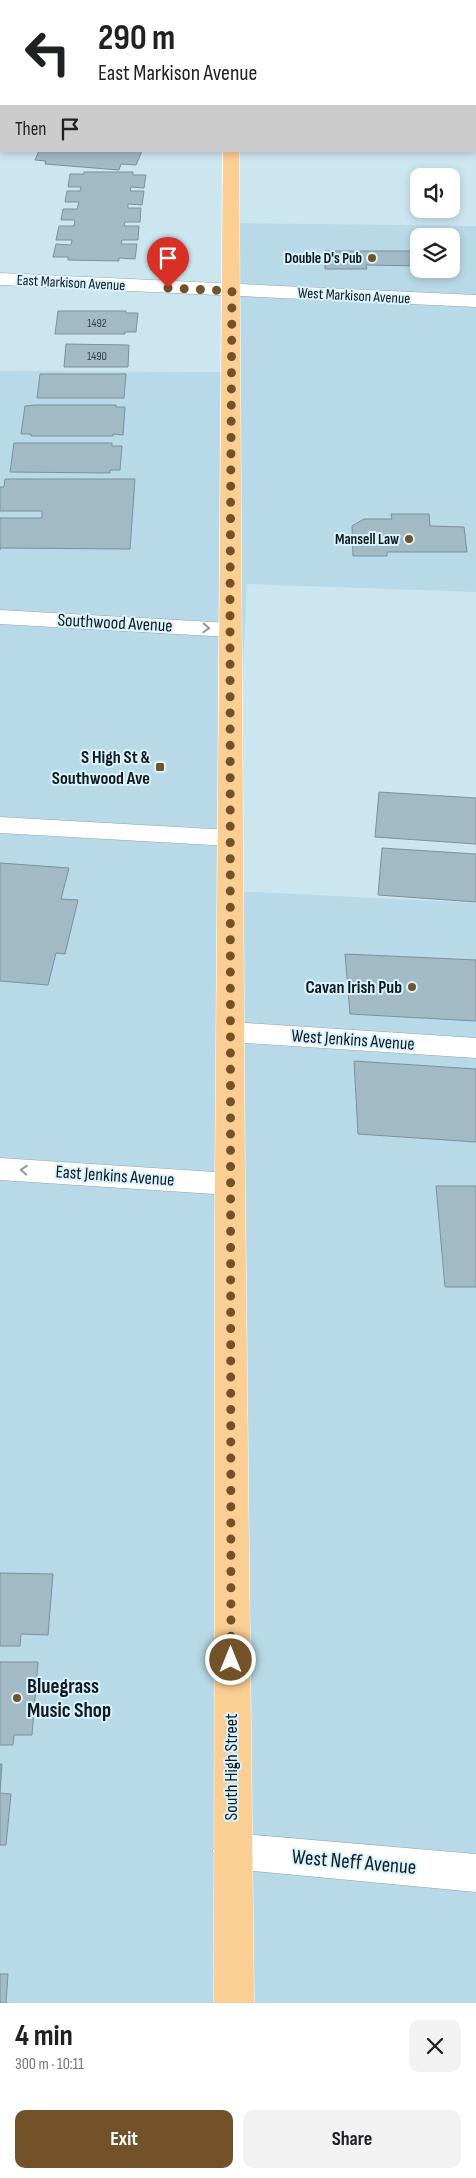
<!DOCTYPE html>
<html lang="en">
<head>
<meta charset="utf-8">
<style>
  body { margin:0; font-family:"Sofia Sans Condensed",sans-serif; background:#f2f2f2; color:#202124; height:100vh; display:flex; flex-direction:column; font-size:19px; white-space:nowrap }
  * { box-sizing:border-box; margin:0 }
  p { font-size:16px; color:#757577 }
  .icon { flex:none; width:28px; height:28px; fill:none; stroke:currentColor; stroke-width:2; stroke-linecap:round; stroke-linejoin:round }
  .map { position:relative; height:2003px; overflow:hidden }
  .drawer { display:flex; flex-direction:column; background:#fff; flex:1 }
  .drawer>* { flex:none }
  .banner { position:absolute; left:0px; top:0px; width:476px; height:152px; box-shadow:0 2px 8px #0003; background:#fff; color:#202124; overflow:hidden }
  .fabs { position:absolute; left:410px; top:168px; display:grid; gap:10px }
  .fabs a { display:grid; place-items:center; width:50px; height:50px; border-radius:10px; background:#fff; box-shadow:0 2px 8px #0003; font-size:25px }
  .pin { position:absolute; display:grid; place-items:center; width:42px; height:42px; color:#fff; margin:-51px -21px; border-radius:50% 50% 50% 0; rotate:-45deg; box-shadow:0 0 5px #0007 }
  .pin .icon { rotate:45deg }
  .me { position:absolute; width:55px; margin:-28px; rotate:0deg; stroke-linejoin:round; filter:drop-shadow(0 0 4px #0008) }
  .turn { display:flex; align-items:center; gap:18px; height:105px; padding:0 15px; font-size:22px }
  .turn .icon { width:65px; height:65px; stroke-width:2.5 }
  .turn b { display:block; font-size:35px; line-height:42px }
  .then { display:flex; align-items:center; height:48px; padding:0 15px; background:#0003; gap:10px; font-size:19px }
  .round { display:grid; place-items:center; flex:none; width:52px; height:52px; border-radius:10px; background:#f2f2f2 }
  .head { display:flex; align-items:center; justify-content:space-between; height:85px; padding:0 15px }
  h1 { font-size:30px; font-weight:700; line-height:38px }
  .action { display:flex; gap:10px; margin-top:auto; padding:10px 15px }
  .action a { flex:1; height:58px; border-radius:10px; background:#735229; color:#fff; font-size:20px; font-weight:700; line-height:58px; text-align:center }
  .action a+a { background:#f2f2f2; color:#202124 }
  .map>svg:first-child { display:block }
</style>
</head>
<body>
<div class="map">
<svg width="476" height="2003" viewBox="0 0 476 2003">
  <rect width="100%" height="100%" fill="#cce6f0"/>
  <g fill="#b8d9e7" fill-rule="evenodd">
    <polygon points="0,0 229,0 229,1 1,1 0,31"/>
    <path d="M232 223 476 226V592L247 584 232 891 476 903V2003H0V371L231 372ZM419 236H451V269H419Z"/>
  </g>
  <g fill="#a1bac4" stroke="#7a919b">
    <polygon points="0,0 52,0 1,1 1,29"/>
    <polygon points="39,151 142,151 136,165 121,164 119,170 45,164 46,161 35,160"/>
    <polygon points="84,172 133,172 133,175 146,175 144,188 131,187 130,191 144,191 142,205 128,204 128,208 141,208 140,222 125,222 124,226 139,226 138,240 122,240 121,244 137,244 135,259 119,258 119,261 68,260 68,257 53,257 56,244 71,245 72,240 56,240 59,226 74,226 75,220 61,220 63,209 77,209 79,202 65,202 67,191 80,191 81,187 68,187 70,174 84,174"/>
    <polygon points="325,251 419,251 419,266 366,265 367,269 325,269"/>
    <polygon points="58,311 126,311 126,313 138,313 136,332 125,332 125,334 55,334"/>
    <polygon points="66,344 129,345 128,367 64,367"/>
    <polygon points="40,374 126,374 124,398 37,398"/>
    <polygon points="35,405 116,405 116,407 125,407 123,435 113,434 113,436 31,436 31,434 21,434 25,406"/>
    <polygon points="14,443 112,443 112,446 122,446 120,470 110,470 110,473 10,472"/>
    <polygon points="5,479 135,479 130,549 0,548 0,550 0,518 42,518 42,511 0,511 0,487 4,487"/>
    <polygon points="391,514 429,514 430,526 464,527 467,552 387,552 387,556 353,556 352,526 364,519 392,519"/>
    <polygon points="379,792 476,798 476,844 375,837"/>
    <polygon points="382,848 476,854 476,902 378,895"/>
    <polygon points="0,863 69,868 61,899 78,900 65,954 56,953 48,985 0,981"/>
    <polygon points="345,954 476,960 476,1021 350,1014"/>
    <polygon points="354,1061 476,1069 476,1142 358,1134"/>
    <polygon points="436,1186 476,1186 476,1287 445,1287"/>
    <polygon points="0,1573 53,1574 48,1635 21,1634 20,1646 0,1646"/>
    <polygon points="0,1662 38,1662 32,1735 14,1735 13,1745 0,1745"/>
    <polygon points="0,1764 2,1764 0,1793 11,1794 6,1845 0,1845"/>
    <polygon points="0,1974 8,1974 6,2003 0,2003"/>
  </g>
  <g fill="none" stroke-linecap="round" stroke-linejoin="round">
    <defs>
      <g id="minor">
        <rect x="475" y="67" width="1" height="10"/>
        <rect x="0" y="92" width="1" height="10"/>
        <polygon points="0,273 476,295 476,307 0,285"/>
        <polygon points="0,610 230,623 238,625 241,630 238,635 230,637 0,624"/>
        <polygon points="0,817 230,830 239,832 243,838 239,844 230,846 0,833"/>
        <polygon points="231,1022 476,1038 476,1058 231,1042 221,1039 217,1032 221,1025"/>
        <polygon points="0,1158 230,1173 241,1176 245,1184 241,1192 230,1195 0,1180"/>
        <polygon points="232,1833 476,1854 476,1892 232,1869 218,1864 213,1851 218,1838"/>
      </g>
      <g id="major">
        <rect x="223" y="0" width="14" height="1"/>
        <polygon points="223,151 239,151 245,1184 254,2003 214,2003 215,1184"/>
      </g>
    </defs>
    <use href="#minor" stroke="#8ea6b0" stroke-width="1"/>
    <use href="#major" stroke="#fff" stroke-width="1"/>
    <use href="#minor" fill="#fff" fill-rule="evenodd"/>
    <use href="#major" fill="#fbce93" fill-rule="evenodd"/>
  </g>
  <defs><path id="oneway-chevron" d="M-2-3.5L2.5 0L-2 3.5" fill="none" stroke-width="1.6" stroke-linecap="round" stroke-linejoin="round" transform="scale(1.25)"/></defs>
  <g stroke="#939899">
    <use href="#oneway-chevron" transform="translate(206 628) rotate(3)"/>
    <use href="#oneway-chevron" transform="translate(24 1170) rotate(-176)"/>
  </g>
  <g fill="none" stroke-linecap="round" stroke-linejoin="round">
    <polyline stroke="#735229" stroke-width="9" stroke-dasharray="0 16.2" points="168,288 232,291 230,598 231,1660"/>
  </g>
  <g fill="#735229" stroke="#d9f3fe" stroke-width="2">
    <circle cx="372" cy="258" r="5"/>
    <circle cx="409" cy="539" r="5"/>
    <rect x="155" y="762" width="10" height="10" rx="2.5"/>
    <circle cx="412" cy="987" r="5"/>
    <circle cx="17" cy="1698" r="5"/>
  </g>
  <g text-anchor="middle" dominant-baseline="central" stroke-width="4" stroke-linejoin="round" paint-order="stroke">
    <g font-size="12" fill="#344147">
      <text x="97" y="323">1492</text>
      <text x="97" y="356">1490</text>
    </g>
    <g font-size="15" font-weight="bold" fill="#10191d" stroke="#d9f3fe" text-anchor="end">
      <text x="362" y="258">Double D's Pub</text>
      <text x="399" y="539">Mansell Law</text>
    </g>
    <g font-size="15" fill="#10191d" stroke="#d9f3fe">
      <text transform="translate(71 283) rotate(3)">East Markison Avenue</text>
      <text transform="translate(354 296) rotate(3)">West Markison Avenue</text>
    </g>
    <g font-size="18" fill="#10191d" stroke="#d9f3fe">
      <text transform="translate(115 623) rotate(3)">Southwood Avenue</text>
      <text transform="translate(353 1040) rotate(4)">West Jenkins Avenue</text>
      <text transform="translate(115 1176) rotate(4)">East Jenkins Avenue</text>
      <text transform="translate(231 1767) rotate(-90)">South High Street</text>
    </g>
    <g font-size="18" font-weight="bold" fill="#10191d" stroke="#d9f3fe" text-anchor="end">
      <text x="150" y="757">S High St &amp;<tspan x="150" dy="21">Southwood Ave</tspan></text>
      <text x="402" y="987">Cavan Irish Pub</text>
    </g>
    <g font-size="21" font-weight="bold" fill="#10191d" stroke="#d9f3fe" text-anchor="start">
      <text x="27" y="1686">Bluegrass<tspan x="27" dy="24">Music Shop</tspan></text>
    </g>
    <g font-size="21" fill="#10191d" stroke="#d9f3fe">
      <text transform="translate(354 1862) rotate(5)">West Neff Avenue</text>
    </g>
  </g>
</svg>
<div class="fabs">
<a><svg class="icon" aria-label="sound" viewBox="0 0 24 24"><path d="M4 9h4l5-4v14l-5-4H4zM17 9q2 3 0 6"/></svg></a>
<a><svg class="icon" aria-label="layers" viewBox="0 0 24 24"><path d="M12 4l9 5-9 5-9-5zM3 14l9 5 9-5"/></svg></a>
</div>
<div class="pin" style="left:168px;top:288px;background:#d93025"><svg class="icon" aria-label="arrive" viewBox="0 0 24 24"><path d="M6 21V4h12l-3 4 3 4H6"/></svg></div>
<svg class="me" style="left:231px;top:1660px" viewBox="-20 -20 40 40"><circle r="17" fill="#735229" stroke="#fff" stroke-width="3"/><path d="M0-11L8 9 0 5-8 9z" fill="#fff"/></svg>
<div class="banner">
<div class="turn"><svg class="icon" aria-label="left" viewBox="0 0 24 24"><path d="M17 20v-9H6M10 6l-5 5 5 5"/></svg><div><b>290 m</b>East Markison Avenue</div></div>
<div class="then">Then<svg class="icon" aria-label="arrive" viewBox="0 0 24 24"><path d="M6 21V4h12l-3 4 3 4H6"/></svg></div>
</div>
</div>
<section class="drawer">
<div class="head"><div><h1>4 min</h1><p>300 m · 10:11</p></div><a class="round"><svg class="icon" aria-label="close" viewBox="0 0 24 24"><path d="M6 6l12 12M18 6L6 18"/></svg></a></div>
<div class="action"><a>Exit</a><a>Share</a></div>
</section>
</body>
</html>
